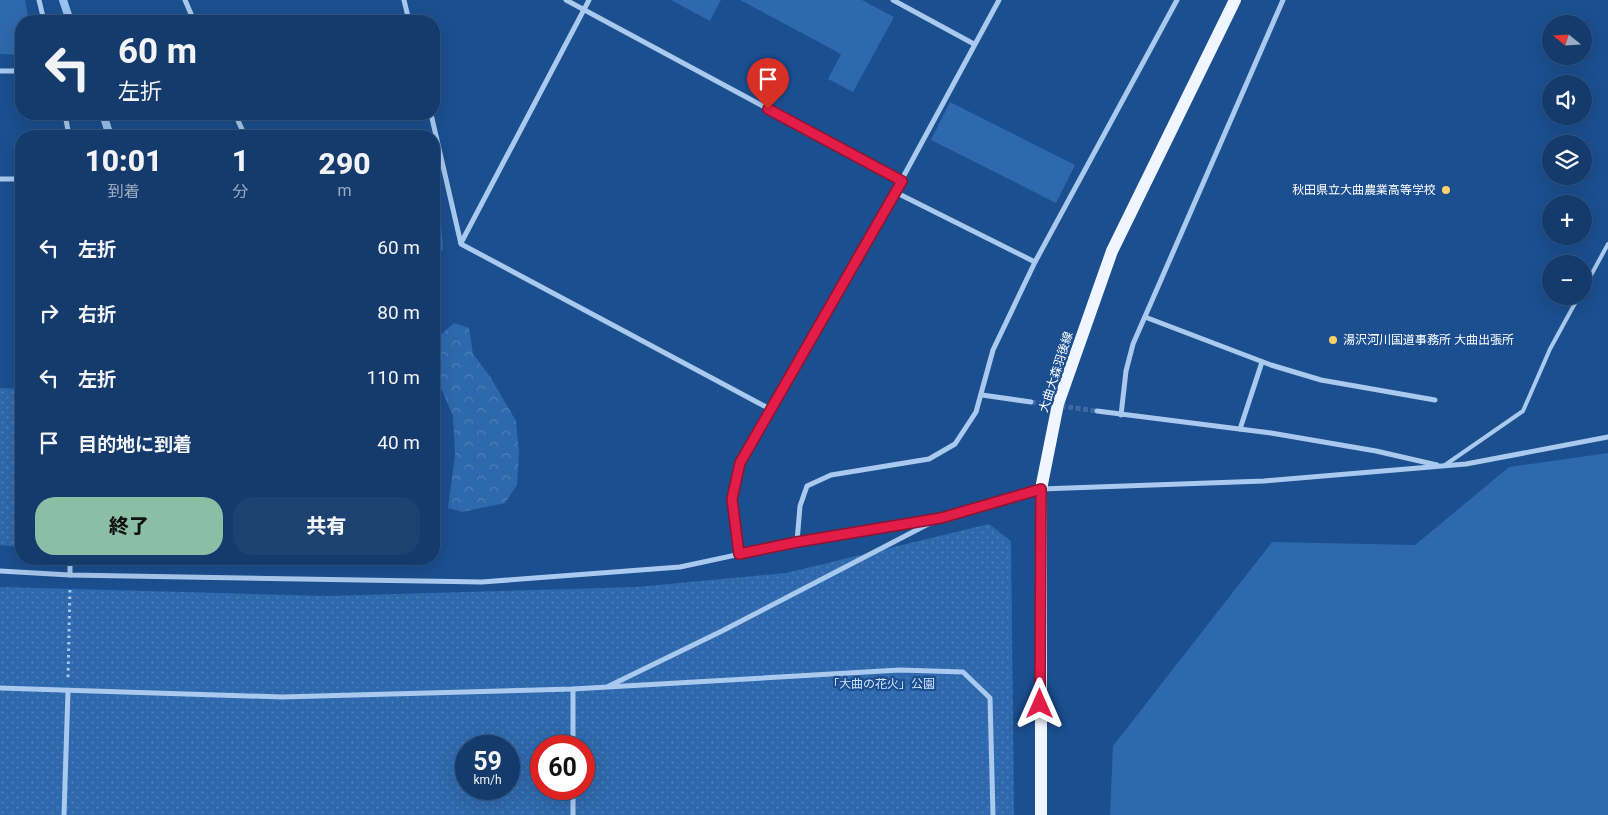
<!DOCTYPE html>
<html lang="ja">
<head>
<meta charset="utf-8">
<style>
  body { margin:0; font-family:Roboto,"Noto Sans JP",sans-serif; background:#1d4271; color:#f1f3f6; height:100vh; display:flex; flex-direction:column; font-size:19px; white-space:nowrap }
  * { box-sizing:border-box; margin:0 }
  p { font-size:16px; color:#9dadc1 }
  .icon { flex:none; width:28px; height:28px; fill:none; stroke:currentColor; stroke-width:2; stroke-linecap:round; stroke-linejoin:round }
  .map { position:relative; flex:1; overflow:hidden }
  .side { position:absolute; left:15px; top:130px; width:425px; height:435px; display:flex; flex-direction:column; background:#143b6b; border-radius:20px; box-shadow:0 5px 20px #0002,0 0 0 1px #33557e }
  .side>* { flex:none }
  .hud { position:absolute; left:15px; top:15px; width:425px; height:105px; border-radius:20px; box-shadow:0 5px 20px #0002,0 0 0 1px #33557e; background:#143b6b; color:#f1f3f6; overflow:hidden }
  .needle { width:32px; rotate:288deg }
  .controls { position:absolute; left:1542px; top:15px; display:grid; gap:10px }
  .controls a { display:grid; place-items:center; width:50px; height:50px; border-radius:50%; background:#143b6b; box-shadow:0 5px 20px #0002,0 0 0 1px #33557e; font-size:25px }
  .speed { position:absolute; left:455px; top:735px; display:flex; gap:10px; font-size:25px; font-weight:700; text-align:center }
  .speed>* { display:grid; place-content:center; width:65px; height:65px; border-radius:50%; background:#143b6b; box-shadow:0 5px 20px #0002,0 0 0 1px #33557e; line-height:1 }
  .speed small { font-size:12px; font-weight:400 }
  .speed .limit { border:8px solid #d22; background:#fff; color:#111 }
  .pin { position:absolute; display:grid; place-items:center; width:42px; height:42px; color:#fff; margin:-51px -21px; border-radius:50% 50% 50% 0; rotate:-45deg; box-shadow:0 0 5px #0007 }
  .pin .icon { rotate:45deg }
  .me { position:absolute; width:55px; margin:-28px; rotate:0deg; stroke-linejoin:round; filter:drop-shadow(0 0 4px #0008) }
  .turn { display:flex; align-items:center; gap:18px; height:105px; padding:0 20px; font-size:22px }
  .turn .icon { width:65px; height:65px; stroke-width:2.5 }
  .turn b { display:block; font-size:35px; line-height:42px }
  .eta { display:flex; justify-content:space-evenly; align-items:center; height:85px; text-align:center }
  .eta b { font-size:30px; font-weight:800; line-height:35px }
  .button { display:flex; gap:10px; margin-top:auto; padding:10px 20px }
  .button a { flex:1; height:58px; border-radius:20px; background:#8abfa5; color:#111; font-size:20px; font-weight:800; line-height:58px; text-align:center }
  .button a+a { background:#1d4271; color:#f1f3f6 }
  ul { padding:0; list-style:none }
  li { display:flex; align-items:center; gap:15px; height:65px; padding:0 20px }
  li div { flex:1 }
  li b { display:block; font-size:19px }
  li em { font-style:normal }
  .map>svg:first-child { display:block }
</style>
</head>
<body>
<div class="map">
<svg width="1608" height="815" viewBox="0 0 1608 815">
  <defs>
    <pattern id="forest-crowns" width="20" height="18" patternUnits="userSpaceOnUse" patternTransform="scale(1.25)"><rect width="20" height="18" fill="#2e69ad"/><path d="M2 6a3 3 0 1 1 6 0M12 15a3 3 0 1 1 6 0" fill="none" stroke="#4d80b9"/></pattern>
    <pattern id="park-dots" width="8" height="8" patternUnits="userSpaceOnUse" patternTransform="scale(1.25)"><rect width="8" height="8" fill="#2e69ad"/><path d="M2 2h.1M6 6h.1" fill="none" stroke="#4d80b9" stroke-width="1.8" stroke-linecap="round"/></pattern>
  </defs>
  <rect width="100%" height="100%" fill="#1b4f8f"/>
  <g fill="#2e69ad">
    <polygon points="0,0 25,0 29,21 21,21 21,55 0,54"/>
    <polygon points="671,0 721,0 710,21"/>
    <polygon points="740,0 862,0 894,17 853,92 828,79 841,54"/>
    <polygon points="950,102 1075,165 1056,203 931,140"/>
    <polygon points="1608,453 1608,815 1110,815 1113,746 1272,542 1415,545 1509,467"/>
  </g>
  <g fill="url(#forest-crowns)">
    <polygon points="434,176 438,183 443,248 434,267"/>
    <polygon points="454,323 469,328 473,354 491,378 516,421 519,454 517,485 505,503 462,512 448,508 455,455 453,416 434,372 434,349 438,337"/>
  </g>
  <g fill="url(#park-dots)" fill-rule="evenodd">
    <polygon points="0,388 21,389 21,547 0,545"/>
    <path d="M989 524 1011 541 1014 815H0V587L326 596 637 587 786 573ZM466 746H509V789H466ZM541 746H584V789H541Z"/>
  </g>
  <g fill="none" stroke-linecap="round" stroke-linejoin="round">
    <g stroke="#9cc4f0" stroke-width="8">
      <polyline points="63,0 70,21"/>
      <polyline points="103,114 110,136"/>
    </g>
    <polyline stroke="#3d69a0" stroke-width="5" stroke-dasharray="5 2.5" stroke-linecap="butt" points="1031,402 1097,411"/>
    <polyline stroke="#a9c9ee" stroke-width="3" stroke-dasharray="2.5 4" stroke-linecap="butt" points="68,677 70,588"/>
    <g stroke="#a9c9ee" stroke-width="4">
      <polyline points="1584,288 1608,244"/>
      <polyline points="1445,465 1523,411 1550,349 1579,296"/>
    </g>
    <g stroke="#a9c9ee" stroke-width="5">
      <polyline points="39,0 44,21"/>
      <polyline points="185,0 194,21"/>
      <polyline points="404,0 409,21"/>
      <polyline points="566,0 902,181"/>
      <polyline points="893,0 974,44"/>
      <polyline points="0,71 21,71"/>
      <polyline points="65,114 69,136"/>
      <polyline points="235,114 245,136"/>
      <polyline points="431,114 461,244 770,409"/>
      <polyline points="0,179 21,179"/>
      <polyline points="895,192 1035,262"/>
      <polyline points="461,243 589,0"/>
      <polyline points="1145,317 1271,365 1321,380 1435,400"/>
      <polyline points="982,395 1031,402"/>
      <polyline points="1097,411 1271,433 1376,451 1437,465"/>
      <polyline points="1121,415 1126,371 1133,344 1283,0"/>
      <polyline points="1240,429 1262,362"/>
      <polyline points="797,542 800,506 807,486 831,475 929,459 955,444 976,412 993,350 1035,262 1177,0"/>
      <polyline points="739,554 732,499 740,463 895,192 999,0"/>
      <polyline points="0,571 70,575 482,582 680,567 797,542 941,518 1041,489 1264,481 1466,464 1608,437"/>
      <polyline points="70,575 70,559"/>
      <polyline points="609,686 722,631 936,520"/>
      <polyline points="0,688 282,697 573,689 900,670 963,672 990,698 993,815"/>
      <polyline points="573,689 573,746"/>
      <polyline points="573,789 573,815"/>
      <polyline points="64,815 68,691"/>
    </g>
    <polyline stroke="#f0f6ff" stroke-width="12" points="1041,815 1041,489 1058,404 1112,251 1235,0"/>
  </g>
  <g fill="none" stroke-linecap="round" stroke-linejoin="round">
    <defs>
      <polyline id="route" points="768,109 902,181 740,463 732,499 739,554 797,542 941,518 1041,489 1040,704"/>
    </defs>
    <use href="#route" stroke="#92132f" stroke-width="12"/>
    <use href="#route" stroke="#e11d48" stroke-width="9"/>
  </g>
  <g fill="#ffd166" stroke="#1b4f8f" stroke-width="2">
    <circle cx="1446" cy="190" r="5"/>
    <circle cx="1333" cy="340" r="5"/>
  </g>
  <g text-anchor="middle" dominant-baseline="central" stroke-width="4.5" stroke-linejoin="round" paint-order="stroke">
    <g font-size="12" fill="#fff" stroke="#1b4f8f" text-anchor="end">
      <text x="1436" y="190">秋田県立大曲農業高等学校</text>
      <text x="1343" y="340" text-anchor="start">湯沢河川国道事務所 大曲出張所</text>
    </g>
    <g font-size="12" fill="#fff" stroke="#1b4f8f">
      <text transform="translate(1056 372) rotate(-72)">大曲大森羽後線</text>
    </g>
    <g font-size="12" fill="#cfe3fa" stroke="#1b4f8f">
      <text x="881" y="684">「大曲の花火」公園</text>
    </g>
  </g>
</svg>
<div class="controls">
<a><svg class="needle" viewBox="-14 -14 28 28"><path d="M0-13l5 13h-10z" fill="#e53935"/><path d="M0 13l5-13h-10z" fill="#9dadc1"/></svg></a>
<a><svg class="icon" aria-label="sound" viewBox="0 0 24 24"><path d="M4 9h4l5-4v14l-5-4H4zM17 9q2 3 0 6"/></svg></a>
<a><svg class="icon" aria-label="layers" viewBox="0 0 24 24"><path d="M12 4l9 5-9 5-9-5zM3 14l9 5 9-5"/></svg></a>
<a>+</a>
<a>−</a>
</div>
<div class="speed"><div>59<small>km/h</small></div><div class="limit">60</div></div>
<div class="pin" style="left:768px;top:109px;background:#d93025"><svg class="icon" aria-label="arrive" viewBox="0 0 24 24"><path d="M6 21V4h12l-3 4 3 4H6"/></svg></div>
<svg class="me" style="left:1040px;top:704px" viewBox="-20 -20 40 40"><path d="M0-17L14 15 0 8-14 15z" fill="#e11d48" stroke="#fff" stroke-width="4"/></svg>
<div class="hud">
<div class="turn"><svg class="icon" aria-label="left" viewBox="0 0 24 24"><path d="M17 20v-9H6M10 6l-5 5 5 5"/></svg><div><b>60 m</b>左折</div></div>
</div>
<section class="side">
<div class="eta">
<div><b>10:01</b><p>到着</p></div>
<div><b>1</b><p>分</p></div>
<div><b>290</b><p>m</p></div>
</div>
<ul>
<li><svg class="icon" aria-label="left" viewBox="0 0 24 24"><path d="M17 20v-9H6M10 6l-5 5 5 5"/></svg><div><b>左折</b></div><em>60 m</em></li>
<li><svg class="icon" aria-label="right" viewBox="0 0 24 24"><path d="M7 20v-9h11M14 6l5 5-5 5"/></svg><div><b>右折</b></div><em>80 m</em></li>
<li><svg class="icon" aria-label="left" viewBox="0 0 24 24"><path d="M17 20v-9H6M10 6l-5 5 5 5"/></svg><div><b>左折</b></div><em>110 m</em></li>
<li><svg class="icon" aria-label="arrive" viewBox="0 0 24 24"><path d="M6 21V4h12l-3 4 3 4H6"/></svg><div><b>目的地に到着</b></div><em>40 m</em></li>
</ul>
<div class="button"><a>終了</a><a>共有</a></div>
</section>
</div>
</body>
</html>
